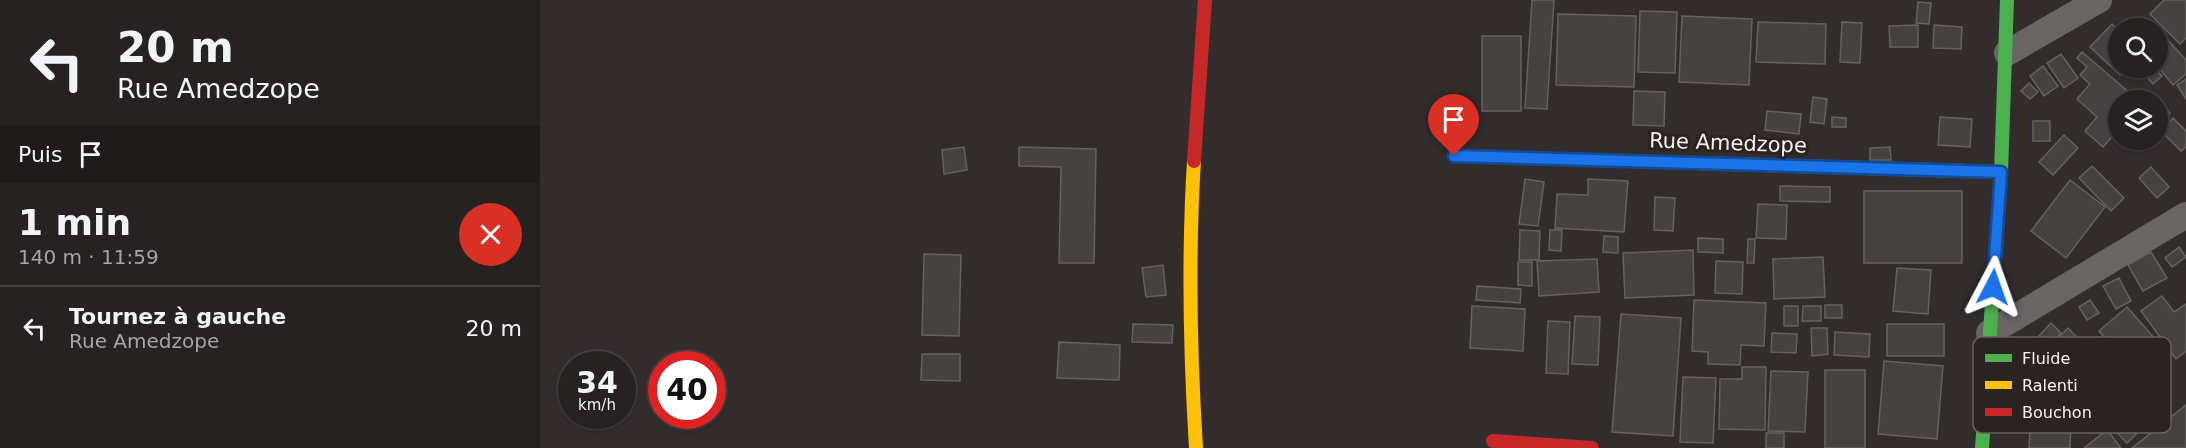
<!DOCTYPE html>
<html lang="fr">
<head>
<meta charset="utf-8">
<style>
  body { margin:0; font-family:"DejaVu Sans",sans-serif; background:#322f2e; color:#f1f3f6; height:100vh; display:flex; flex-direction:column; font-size:22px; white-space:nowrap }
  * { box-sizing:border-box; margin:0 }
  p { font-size:20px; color:#a4a4a5 }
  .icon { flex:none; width:33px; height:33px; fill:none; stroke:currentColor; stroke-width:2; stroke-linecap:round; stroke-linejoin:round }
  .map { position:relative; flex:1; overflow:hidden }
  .panel { display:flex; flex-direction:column; background:#262221; width:540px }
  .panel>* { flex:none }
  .banner { background:#262221; color:#f1f3f6; overflow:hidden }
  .controls { position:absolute; left:1568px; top:18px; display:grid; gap:12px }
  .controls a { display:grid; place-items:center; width:60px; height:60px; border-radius:50%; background:#262221; box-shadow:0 2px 4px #0004,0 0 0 2px #423f3f; font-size:30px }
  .speed { position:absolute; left:18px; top:351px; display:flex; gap:12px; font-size:30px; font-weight:700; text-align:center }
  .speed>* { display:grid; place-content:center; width:78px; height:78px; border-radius:50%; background:#262221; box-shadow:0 2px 4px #0004,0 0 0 2px #423f3f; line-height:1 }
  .speed small { font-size:15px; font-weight:400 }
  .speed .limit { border:9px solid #d22; background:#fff; color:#111 }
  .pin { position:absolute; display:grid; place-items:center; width:51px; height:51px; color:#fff; margin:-62px -26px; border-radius:50% 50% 50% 0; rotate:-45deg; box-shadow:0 0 6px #0007 }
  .pin .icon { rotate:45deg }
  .me { position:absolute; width:66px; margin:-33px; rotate:4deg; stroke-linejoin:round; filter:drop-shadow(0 0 4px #0008) }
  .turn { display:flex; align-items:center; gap:21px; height:126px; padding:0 18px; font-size:27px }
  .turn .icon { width:78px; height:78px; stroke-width:2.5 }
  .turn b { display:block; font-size:42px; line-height:51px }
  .then { display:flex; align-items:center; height:57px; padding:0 18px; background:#0003; gap:12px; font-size:22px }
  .round { display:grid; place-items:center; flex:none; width:63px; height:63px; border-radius:32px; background:#322f2e }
  .headline { display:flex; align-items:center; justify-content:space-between; height:102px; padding:0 18px }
  h1 { font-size:36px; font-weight:600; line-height:45px }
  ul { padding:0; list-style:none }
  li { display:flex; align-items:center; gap:18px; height:84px; padding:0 18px; border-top:2px solid #423f3f }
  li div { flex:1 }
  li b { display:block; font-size:22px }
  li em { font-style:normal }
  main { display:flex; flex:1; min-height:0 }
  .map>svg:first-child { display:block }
</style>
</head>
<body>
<main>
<section class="panel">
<div class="banner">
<div class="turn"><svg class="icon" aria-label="left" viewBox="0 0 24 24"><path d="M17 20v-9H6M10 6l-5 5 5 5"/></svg><div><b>20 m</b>Rue Amedzope</div></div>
<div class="then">Puis<svg class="icon" aria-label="arrive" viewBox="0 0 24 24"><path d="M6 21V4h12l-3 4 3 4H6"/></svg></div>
</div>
<div class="headline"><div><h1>1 min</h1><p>140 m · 11:59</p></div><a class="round" style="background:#d93025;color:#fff"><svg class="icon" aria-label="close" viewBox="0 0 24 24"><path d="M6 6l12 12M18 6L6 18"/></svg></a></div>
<ul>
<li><svg class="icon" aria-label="left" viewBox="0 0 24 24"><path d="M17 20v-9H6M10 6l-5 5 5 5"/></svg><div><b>Tournez à gauche</b><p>Rue Amedzope</p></div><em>20 m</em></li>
</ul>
</section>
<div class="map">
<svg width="1646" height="448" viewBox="0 0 1646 448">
  <rect width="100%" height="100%" fill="#322d2c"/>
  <g fill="#464242" stroke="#656160" stroke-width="1.5">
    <polygon points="992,0 1014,0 1007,109 985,108"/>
    <polygon points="1624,0 1646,0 1646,38 1640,44 1610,14"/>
    <polygon points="1378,2 1391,3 1389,24 1376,23"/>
    <polygon points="1100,11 1137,12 1135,73 1098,72"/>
    <polygon points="1018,14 1096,16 1094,87 1016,85"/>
    <polygon points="1142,16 1212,19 1209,85 1139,82"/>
    <polygon points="1218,22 1286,24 1285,64 1216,62"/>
    <polygon points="1302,22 1322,23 1320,63 1300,62"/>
    <polygon points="1572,24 1578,30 1578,68 1586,68 1580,75 1550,47"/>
    <polygon points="1378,25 1378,47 1350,47 1349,26"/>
    <polygon points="1394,25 1422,27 1421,49 1393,48"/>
    <rect x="942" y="36" width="39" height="75"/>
    <polygon points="1627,39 1646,60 1646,74 1633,85 1617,66 1617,48"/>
    <polygon points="1542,52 1598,100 1578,100 1578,130 1563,147 1545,131 1557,117 1537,99 1550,84 1540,75 1547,67 1537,58"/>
    <polygon points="1521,54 1538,78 1524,88 1507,63"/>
    <polygon points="1503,66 1518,86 1504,96 1490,76"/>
    <polygon points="1606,68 1614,68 1622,76 1613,84 1602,72"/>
    <polygon points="1646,79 1646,99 1637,85"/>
    <polygon points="1489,83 1498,92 1490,99 1481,91"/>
    <polygon points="1094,91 1125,92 1124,126 1093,125"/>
    <polygon points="1273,97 1287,99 1284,124 1270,122"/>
    <polygon points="1618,98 1630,113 1617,123 1617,100 1615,100"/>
    <polygon points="1227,111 1261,114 1259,134 1225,130"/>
    <polygon points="1292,117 1306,118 1306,127 1292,127"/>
    <polygon points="1400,117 1432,119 1430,147 1398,145"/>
    <polygon points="1633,118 1646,131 1646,147 1641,151 1621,131"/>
    <rect x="1493" y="121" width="17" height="20"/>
    <polygon points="1524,135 1538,148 1513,175 1499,162"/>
    <polygon points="424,147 427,170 404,174 402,150"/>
    <polygon points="479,147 556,149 554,263 519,263 521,167 479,166"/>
    <polygon points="1350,147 1351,160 1330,160 1330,148"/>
    <polygon points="1552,166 1584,198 1571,211 1539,178"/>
    <polygon points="1611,167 1629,187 1617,198 1599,178"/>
    <polygon points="985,179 1004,182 998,226 979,224"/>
    <polygon points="1048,179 1088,181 1084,232 1015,228 1017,194 1048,195"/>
    <polygon points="1530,180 1565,207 1526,258 1491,231"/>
    <polygon points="1240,186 1290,187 1290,202 1240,201"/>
    <rect x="1324" y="191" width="98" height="72"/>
    <polygon points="1115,197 1135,198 1133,231 1114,230"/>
    <polygon points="1218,204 1247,205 1246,239 1216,238"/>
    <polygon points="980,230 1000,231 999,260 979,260"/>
    <polygon points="1010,230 1022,230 1021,251 1009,250"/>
    <polygon points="1064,236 1078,237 1078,253 1063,252"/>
    <polygon points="1158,238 1183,239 1183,253 1158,252"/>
    <polygon points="1208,239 1215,239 1214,263 1207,263"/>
    <polygon points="1639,247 1646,257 1632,267 1625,258"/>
    <polygon points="1153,250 1154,295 1085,298 1083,253"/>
    <polygon points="1611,252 1627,278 1603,291 1588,265"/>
    <polygon points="384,254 421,255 419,336 382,335"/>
    <polygon points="1283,257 1285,297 1234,299 1233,259"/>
    <polygon points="1057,259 1059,292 999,296 997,261"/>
    <polygon points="1176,261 1203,262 1202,294 1175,293"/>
    <polygon points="978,262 992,262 992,286 978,285"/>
    <polygon points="623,265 626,295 606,297 602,268"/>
    <polygon points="1357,268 1391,270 1388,314 1353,311"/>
    <polygon points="1579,278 1591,301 1576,309 1563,286"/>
    <polygon points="937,286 981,289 980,303 936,300"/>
    <polygon points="1622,296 1634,312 1646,304 1646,351 1636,359 1601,311"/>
    <polygon points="1154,300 1226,303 1224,346 1201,345 1200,365 1168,364 1168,352 1152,351"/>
    <polygon points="1550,300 1559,313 1547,320 1539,307"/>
    <rect x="1285" y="305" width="17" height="13"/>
    <polygon points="932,306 985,309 983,351 930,348"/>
    <rect x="1244" y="306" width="14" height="20"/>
    <polygon points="1263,306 1281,306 1281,321 1262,321"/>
    <polygon points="1587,307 1622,347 1594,371 1559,331"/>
    <polygon points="1081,314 1141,318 1133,436 1072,432"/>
    <polygon points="1035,316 1060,317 1058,365 1032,364"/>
    <polygon points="1008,321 1030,322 1028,374 1006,373"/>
    <polygon points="1511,323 1521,333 1509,346 1499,336"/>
    <polygon points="593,324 633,325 632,343 592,342"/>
    <rect x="1347" y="324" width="57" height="32"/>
    <polygon points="1271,328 1287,328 1288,354 1272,356"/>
    <polygon points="1528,328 1614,417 1587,443 1501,354"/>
    <polygon points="1295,332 1330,334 1329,357 1294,355"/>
    <polygon points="1232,333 1257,334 1256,353 1231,352"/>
    <polygon points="519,342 580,345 579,380 517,378"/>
    <polygon points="382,354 420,354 420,381 381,380"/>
    <polygon points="1344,361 1403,366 1397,439 1338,434"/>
    <polygon points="1202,367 1226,367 1225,430 1179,429 1180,379 1202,379"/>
    <rect x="1285" y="370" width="40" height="78"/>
    <polygon points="1231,371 1268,372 1265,432 1228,431"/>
    <polygon points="1143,377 1176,378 1173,443 1140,442"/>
    <polygon points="1492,395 1532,397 1530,448 1489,448"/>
    <polygon points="1646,405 1646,448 1592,448"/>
    <polygon points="1567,430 1581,448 1544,448"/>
    <rect x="1226" y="433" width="18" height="15"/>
  </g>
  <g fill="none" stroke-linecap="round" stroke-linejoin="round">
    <g stroke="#696564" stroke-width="26">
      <polyline points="1467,53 1559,0"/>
      <polyline points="1449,333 1646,215"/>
    </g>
    <polyline stroke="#4caf50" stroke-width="14" points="1442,448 1461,172 1467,0"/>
    <g stroke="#ffc107" stroke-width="14">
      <path d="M654 161C648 257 650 352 656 448"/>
      <polyline points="1155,163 1461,172"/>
    </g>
    <g stroke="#c62828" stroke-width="14">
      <polyline points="914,156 1155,163"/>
      <polyline points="654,161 665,0"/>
      <polyline points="953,441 1052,448"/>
    </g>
  </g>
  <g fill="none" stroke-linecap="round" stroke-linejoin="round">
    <defs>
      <polyline id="route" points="914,156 1461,172 1453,287"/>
    </defs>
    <use href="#route" stroke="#114b97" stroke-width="15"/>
    <use href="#route" stroke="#1a73e8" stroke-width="10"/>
  </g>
  <g text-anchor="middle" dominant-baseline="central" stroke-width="6" stroke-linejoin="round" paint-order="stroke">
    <g font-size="21" fill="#f7f2f0" stroke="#2a2321">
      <text transform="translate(1188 143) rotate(2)">Rue Amedzope</text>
    </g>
  </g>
  <rect x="1433" y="337" width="198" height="96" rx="9" fill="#2a2321" stroke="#68615f" stroke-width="1.5"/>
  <rect x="1445" y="354" width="27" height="8" fill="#4caf50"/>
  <rect x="1445" y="381" width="27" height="8" fill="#ffc107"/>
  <rect x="1445" y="408" width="27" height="8" fill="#c62828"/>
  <g font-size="16" fill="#f7f2f0">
    <text x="1482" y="364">Fluide</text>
    <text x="1482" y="391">Ralenti</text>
    <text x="1482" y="418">Bouchon</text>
  </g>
</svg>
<div class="controls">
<a><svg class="icon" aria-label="search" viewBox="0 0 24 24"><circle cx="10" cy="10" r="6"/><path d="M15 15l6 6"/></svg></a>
<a><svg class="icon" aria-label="layers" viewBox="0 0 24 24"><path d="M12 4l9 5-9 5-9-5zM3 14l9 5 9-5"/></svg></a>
</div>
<div class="speed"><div>34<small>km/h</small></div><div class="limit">40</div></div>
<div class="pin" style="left:914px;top:156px;background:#d93025"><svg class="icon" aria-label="arrive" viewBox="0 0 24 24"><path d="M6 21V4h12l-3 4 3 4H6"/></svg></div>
<svg class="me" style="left:1453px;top:287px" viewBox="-20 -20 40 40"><path d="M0-17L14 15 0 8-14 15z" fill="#1a73e8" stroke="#fff" stroke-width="4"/></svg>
</div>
</main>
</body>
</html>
